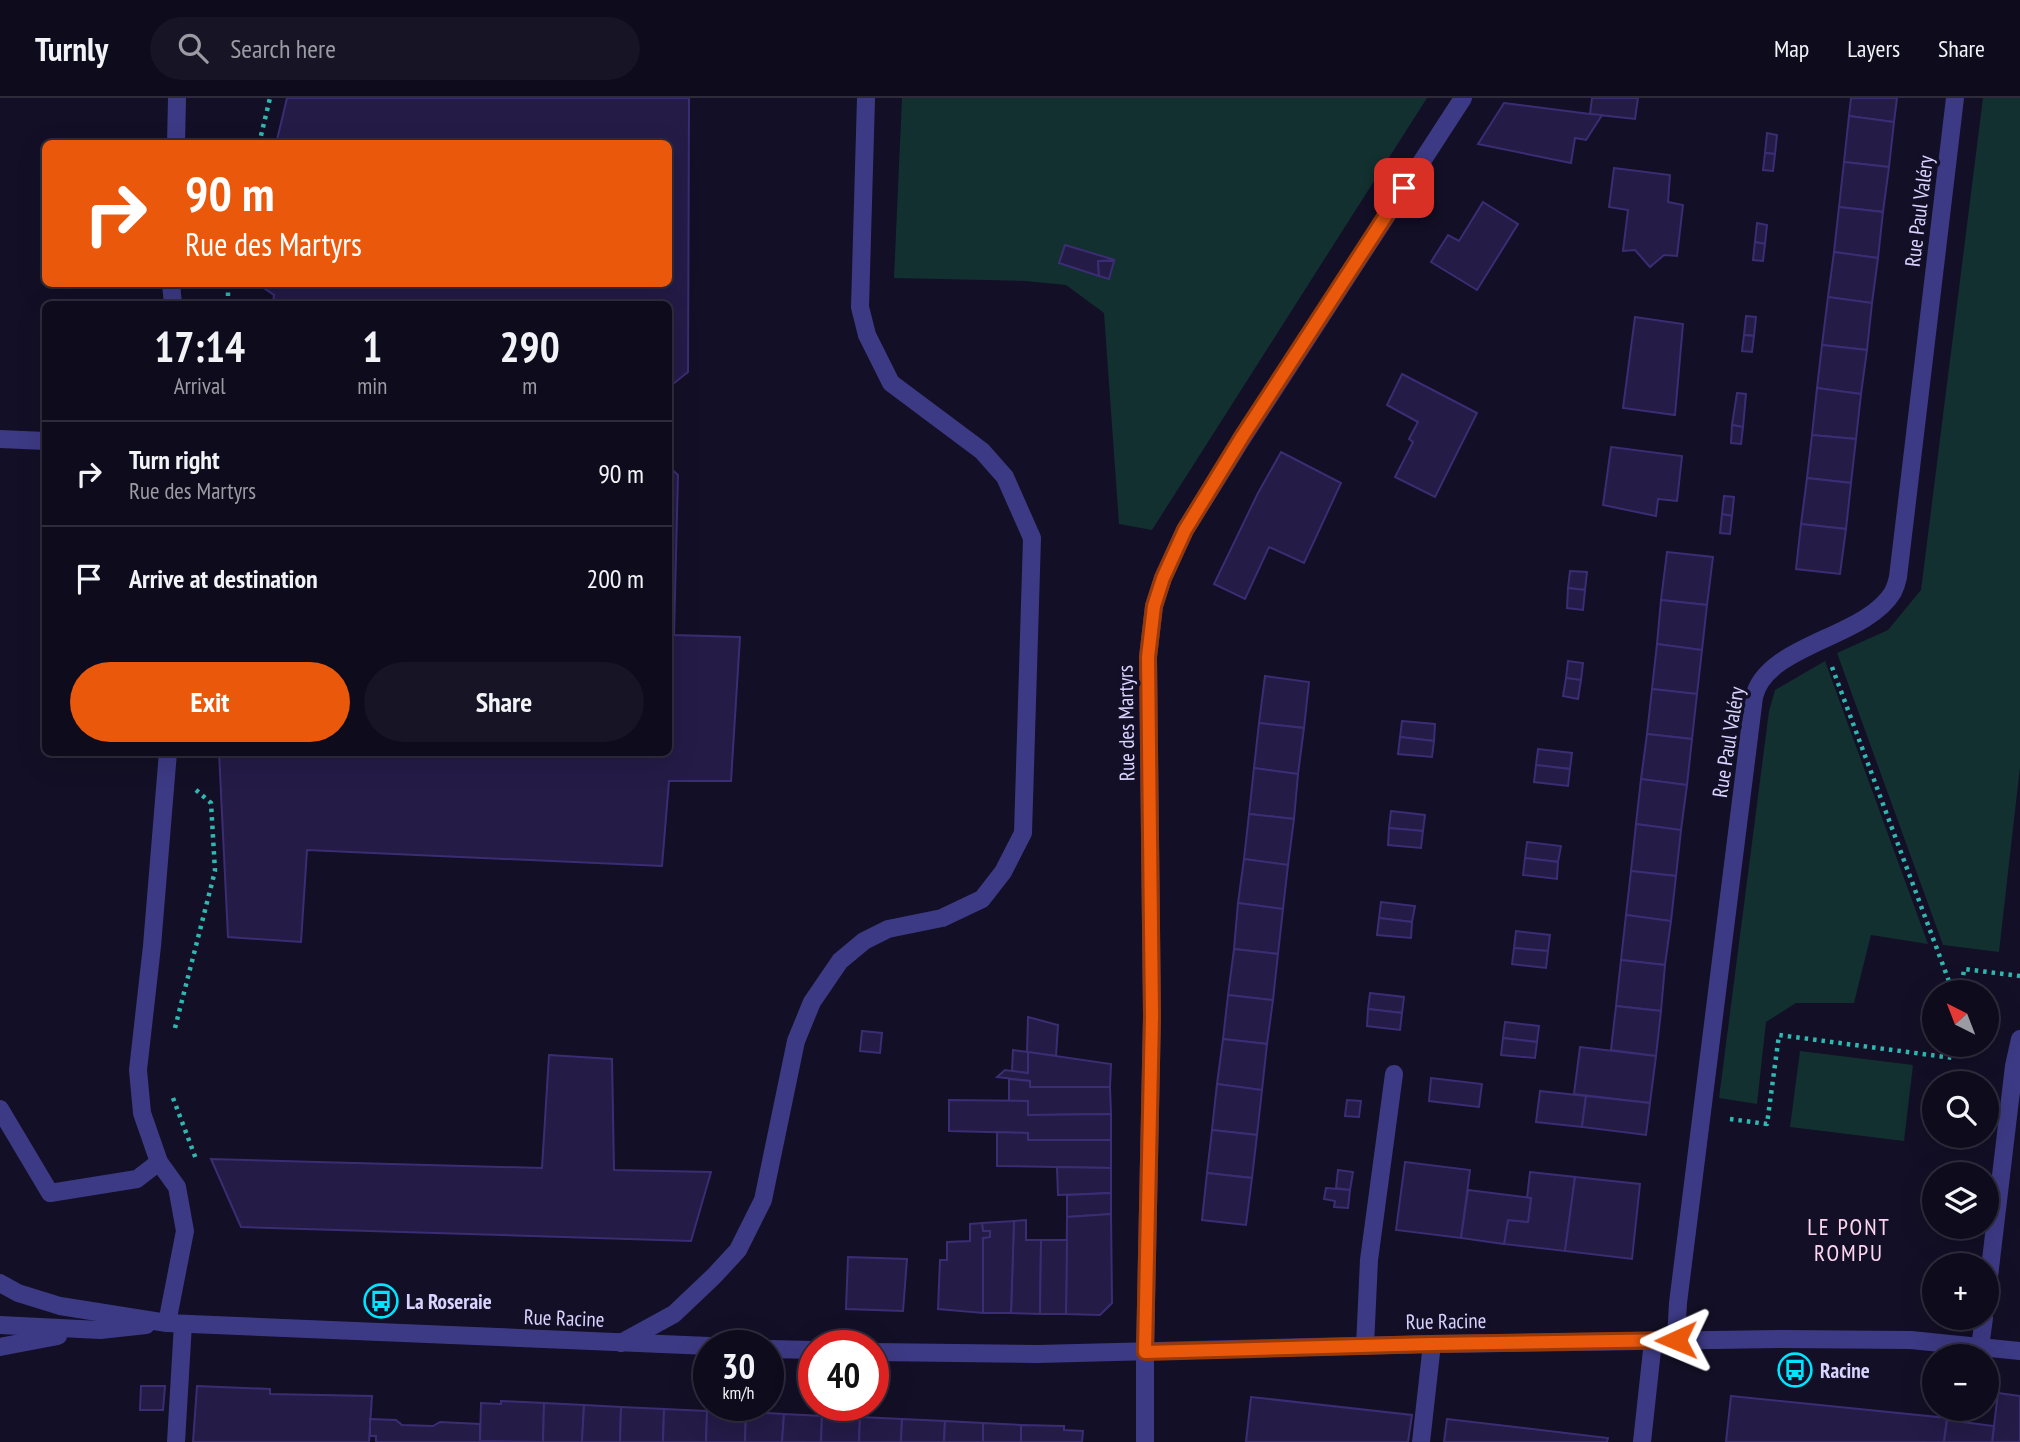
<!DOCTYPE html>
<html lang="en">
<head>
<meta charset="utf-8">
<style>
  body { margin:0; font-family:"PT Sans Narrow",sans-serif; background:#171425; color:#f1f3f6; height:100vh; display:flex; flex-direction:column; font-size:26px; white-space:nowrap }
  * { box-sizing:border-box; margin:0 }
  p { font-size:23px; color:#9b9ba3 }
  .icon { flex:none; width:38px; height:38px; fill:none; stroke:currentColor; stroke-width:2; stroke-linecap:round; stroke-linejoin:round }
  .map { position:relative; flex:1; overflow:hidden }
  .panel { position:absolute; left:42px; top:203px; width:630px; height:455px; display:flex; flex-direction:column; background:#0e0b1c; border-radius:10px; box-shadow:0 7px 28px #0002,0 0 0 2px #2e2b3b }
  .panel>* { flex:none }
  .top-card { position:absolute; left:42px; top:42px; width:630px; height:147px; border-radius:10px; box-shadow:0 7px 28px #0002,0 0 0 2px #2e2b3b; background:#ea580c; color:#fff; overflow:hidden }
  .needle { width:46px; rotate:318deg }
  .controls { position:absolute; left:1922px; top:882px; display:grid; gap:14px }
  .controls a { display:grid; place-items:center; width:77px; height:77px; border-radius:50%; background:#0e0b1c; box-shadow:0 7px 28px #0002,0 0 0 2px #2e2b3b; font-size:35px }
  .speed { position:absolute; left:693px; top:1232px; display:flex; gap:14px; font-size:35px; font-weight:700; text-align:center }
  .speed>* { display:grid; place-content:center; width:91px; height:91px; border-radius:50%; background:#0e0b1c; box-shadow:0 7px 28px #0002,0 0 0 2px #2e2b3b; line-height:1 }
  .speed small { font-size:18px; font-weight:400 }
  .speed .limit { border:10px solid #d22; background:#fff; color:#111 }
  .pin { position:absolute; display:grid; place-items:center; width:60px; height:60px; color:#fff; margin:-30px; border-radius:14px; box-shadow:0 4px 10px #0006 }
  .me { position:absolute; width:77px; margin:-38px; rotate:269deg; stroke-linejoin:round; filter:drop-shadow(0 0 5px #0008) }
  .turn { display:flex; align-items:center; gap:24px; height:147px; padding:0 28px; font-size:32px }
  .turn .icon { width:91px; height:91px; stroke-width:2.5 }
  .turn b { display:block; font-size:49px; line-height:60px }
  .eta { display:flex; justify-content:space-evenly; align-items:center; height:119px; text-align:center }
  .eta b { font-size:42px; font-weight:600; line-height:49px }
  .action { display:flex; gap:14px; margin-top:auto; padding:14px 28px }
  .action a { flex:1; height:80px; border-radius:42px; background:#ea580c; color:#fff; font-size:28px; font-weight:600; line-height:80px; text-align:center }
  .action a+a { background:#171425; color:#f1f3f6 }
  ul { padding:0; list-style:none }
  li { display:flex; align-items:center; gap:21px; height:105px; padding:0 28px; border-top:2px solid #2e2b3b }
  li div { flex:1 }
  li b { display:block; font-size:26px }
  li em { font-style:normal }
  header { display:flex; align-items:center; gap:42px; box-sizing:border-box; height:98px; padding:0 35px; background:#0e0b1c; border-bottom:2px solid #2e2b3b }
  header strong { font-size:33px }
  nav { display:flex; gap:38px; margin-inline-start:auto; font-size:24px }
  .search { width:490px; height:63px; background:#171425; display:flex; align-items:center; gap:18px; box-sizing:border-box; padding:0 24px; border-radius:38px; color:#9b9ba3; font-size:26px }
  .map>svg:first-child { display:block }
</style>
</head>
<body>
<header>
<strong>Turnly</strong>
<div class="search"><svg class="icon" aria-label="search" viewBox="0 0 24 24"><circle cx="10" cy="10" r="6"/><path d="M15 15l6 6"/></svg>Search here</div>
<nav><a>Map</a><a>Layers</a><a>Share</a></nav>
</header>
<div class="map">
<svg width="2020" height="1344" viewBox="0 0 2020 1344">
  <rect width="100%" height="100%" fill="#130f26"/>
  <g fill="#12302f">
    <polygon points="902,0 1427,0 1152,432 1119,426 1104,215 1066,187 1025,183 894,180"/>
    <polygon points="1983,0 2020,0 2020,669 1999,854 1943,847 1837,555 1888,532 1921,492"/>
    <polygon points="1825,563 1928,846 1871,837 1854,905 1796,905 1766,924 1757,1006 1719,1000 1769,613 1775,592"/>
    <polygon points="1800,953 1913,967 1904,1043 1790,1029"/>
  </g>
  <g fill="#241b47" stroke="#3b2d73" stroke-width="2">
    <polygon points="287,0 689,0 688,274 668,290 668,206 273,206 274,197 258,186 668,186 668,46 276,46"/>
    <polygon points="1592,0 1638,0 1635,21 1590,16"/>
    <polygon points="1851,0 1897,0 1894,24 1849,18"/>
    <polygon points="1504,5 1590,16 1602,17 1586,42 1575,40 1571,65 1478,46"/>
    <polygon points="1849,18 1894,24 1889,69 1844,64"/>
    <polygon points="1767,35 1777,37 1775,56 1765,55"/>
    <polygon points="1765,55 1775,56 1773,73 1763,72"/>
    <polygon points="1844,64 1889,69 1883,114 1839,109"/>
    <polygon points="1614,70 1670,77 1668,104 1683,107 1677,158 1664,157 1650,169 1635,152 1623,153 1628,112 1609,109"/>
    <polygon points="1483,104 1518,126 1477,192 1431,164 1448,137 1459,143"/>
    <polygon points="1839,109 1883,114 1878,160 1834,154"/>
    <polygon points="1757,125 1767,127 1765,146 1755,144"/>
    <polygon points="1755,144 1765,146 1763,163 1753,162"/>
    <polygon points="1065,147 1115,162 1098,163 1099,178 1059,165"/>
    <polygon points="1834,154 1878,160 1872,205 1828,199"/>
    <polygon points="1098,163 1114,163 1109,181 1099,178"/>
    <polygon points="1828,199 1872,205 1867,252 1822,247"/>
    <polygon points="1746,218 1756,219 1754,238 1744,237"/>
    <polygon points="1635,219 1683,226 1675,317 1623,310"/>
    <polygon points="1744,237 1754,238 1752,254 1742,253"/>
    <polygon points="1822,247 1867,252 1861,296 1817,290"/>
    <polygon points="1402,276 1477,315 1435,399 1395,379 1413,344 1409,341 1418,324 1387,307"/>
    <polygon points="1817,290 1861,296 1856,341 1812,337"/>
    <polygon points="1737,295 1746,296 1743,329 1732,327"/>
    <polygon points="1732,327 1743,329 1741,346 1731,345"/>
    <polygon points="1812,337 1856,341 1851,385 1807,380"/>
    <polygon points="1611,349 1682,358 1677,403 1658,401 1656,418 1603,407"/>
    <polygon points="1281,354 1341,385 1304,465 1269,449 1245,501 1214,486 1258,395"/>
    <polygon points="668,368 678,377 674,537 740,539 731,683 669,683 662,768 307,752 301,844 228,839 219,654 668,654"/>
    <polygon points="1807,380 1851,385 1846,431 1801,426"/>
    <polygon points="1724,398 1734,399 1732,418 1722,416"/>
    <polygon points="1722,416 1732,418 1730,436 1720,435"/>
    <polygon points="1801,426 1846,431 1840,476 1796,471"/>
    <polygon points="1667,454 1713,459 1707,507 1661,502"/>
    <polygon points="1570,473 1587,474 1585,492 1568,490"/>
    <polygon points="1568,490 1585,492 1583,512 1567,510"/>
    <polygon points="1661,502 1707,507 1702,552 1657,546"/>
    <polygon points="1657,546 1702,552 1697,596 1652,591"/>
    <polygon points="1568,563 1583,565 1581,582 1566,580"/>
    <polygon points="1265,578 1309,584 1304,630 1259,625"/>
    <polygon points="1566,580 1581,582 1578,601 1563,598"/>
    <polygon points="1652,591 1697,596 1692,641 1647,636"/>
    <polygon points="1402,623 1435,626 1434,643 1400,639"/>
    <polygon points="1259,625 1304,630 1298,676 1254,670"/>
    <polygon points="1647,636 1692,641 1687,687 1641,681"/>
    <polygon points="1400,639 1434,643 1432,659 1398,656"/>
    <polygon points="1538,651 1572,655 1570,671 1536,667"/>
    <polygon points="1536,667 1570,671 1568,688 1534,684"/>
    <polygon points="1254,670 1298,676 1294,721 1249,716"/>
    <polygon points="1641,681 1687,687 1681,732 1636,726"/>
    <polygon points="1391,713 1425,717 1423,733 1389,730"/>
    <polygon points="1249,716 1294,721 1288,767 1244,761"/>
    <polygon points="1636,726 1681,732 1676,778 1631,773"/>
    <polygon points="1389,730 1423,733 1421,750 1388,747"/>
    <polygon points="1527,744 1561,748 1558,764 1525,760"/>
    <polygon points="1525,760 1558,764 1557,781 1523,777"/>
    <polygon points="1244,761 1288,767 1283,811 1238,805"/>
    <polygon points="1631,773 1676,778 1671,823 1626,817"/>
    <polygon points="1381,804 1415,808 1412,824 1379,820"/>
    <polygon points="1238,805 1283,811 1278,856 1234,851"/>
    <polygon points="1626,817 1671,823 1665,867 1621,862"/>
    <polygon points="1379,820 1412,824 1411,840 1377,837"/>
    <polygon points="1516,833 1550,837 1548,853 1514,850"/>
    <polygon points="1514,850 1548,853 1546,870 1512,866"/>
    <polygon points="1234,851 1278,856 1273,902 1228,897"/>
    <polygon points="1621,862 1665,867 1661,913 1616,908"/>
    <polygon points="1370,895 1404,899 1402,915 1368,911"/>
    <polygon points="1228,897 1273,902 1267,946 1223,941"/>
    <polygon points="1616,908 1661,913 1656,958 1611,952"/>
    <polygon points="1368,911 1402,915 1400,932 1367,928"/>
    <polygon points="1028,919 1058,927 1056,958 1027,954"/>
    <polygon points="1505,924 1539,928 1537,944 1503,940"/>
    <polygon points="862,933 882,935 880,955 860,953"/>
    <polygon points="1503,940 1537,944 1535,960 1501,957"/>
    <polygon points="1223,941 1267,946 1262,992 1217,986"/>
    <polygon points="1580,949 1656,958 1650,1005 1574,996"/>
    <polygon points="1013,952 1028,954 1028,975 1012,973"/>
    <polygon points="1028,954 1111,966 1110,989 1030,989 1030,983 997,979 1005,972 1028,975"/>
    <polygon points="549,957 612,961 614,1072 711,1074 691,1143 241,1129 211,1061 542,1070"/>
    <polygon points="1431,980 1482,986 1479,1009 1429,1003"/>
    <polygon points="1009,981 1030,983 1030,989 1110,989 1111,1016 1028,1017 1028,1003 1009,1003"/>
    <polygon points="1217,986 1262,992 1257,1037 1212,1032"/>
    <polygon points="1540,993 1586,998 1582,1029 1536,1024"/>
    <polygon points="1586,998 1650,1005 1646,1037 1582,1029"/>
    <polygon points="949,1002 1028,1003 1028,1017 1111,1016 1111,1042 1028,1042 1028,1035 949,1033"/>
    <polygon points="1347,1002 1361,1003 1359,1019 1345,1018"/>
    <polygon points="1212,1032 1257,1037 1252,1080 1207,1075"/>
    <polygon points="997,1034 1028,1035 1028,1042 1111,1042 1111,1070 997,1068"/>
    <polygon points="1405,1064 1470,1072 1461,1140 1396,1132"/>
    <polygon points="1057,1069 1111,1070 1111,1095 1058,1097"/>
    <polygon points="1338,1072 1353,1074 1350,1092 1336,1090"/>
    <polygon points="1530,1074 1575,1079 1565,1153 1504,1146 1508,1122 1528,1124 1531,1100 1527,1100"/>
    <polygon points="1207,1075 1252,1080 1246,1127 1202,1122"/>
    <polygon points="1575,1079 1640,1086 1632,1161 1565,1153"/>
    <polygon points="1326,1090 1350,1092 1348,1110 1334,1109 1335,1103 1324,1101"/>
    <polygon points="1468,1092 1531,1100 1528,1124 1508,1122 1504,1146 1461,1140"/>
    <polygon points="1111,1095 1111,1116 1067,1119 1067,1097"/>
    <polygon points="1111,1116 1112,1205 1100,1217 1066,1216 1067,1119"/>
    <polygon points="1026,1122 1026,1142 1041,1142 1040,1216 1011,1215 1014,1123"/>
    <polygon points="1014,1123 1011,1215 983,1215 983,1140 990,1139 990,1133 983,1133 982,1125"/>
    <polygon points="982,1125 983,1133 990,1133 990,1139 983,1140 983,1215 938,1211 940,1162 947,1162 947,1144 970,1143 970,1126"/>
    <polygon points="1041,1142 1067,1142 1066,1216 1040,1216"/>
    <polygon points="848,1159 907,1161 903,1213 846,1211"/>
    <polygon points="141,1288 165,1288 163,1312 140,1312"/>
    <polygon points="197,1288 270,1291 270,1296 372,1298 369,1344 193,1344"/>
    <polygon points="1998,1295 2020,1298 2020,1344 1992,1344"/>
    <polygon points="1731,1298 1947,1320 1944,1344 1726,1344"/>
    <polygon points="1251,1299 1412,1317 1408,1344 1246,1344"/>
    <polygon points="501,1303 544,1305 543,1344 480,1343 481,1305 501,1306"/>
    <polygon points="544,1305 584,1307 582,1344 543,1344"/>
    <polygon points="584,1307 621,1309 620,1344 582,1344"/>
    <polygon points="621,1309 664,1311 663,1344 620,1344"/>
    <polygon points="664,1311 707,1313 706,1344 663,1344"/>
    <polygon points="707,1313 746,1314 745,1344 706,1344"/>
    <polygon points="746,1314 784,1316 782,1344 745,1344"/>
    <polygon points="784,1316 822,1318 821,1344 782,1344"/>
    <polygon points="822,1318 860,1319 859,1344 821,1344"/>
    <polygon points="860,1319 902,1321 901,1344 859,1344"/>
    <polygon points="370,1321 396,1322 402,1327 433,1328 440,1324 480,1326 480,1344 376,1344 376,1338 370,1338"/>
    <polygon points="902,1321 945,1323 944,1344 901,1344"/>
    <polygon points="1447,1321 1608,1340 1607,1344 1444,1344"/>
    <polygon points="1947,1322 1994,1328 1992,1344 1944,1344"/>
    <polygon points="945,1323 983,1325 983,1344 944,1344"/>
    <polygon points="983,1325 1021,1327 1021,1344 983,1344"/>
    <polygon points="1021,1327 1064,1328 1064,1332 1083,1333 1082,1344 1021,1344"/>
  </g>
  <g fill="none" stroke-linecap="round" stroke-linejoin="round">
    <g stroke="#2fb8b0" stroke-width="4.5" stroke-dasharray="3.5 5" stroke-linecap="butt">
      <polyline points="259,46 270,0"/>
      <polyline points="228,186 228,206"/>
      <polyline points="1832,569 1953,894"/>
      <polyline points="1961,894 1964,871 2020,878"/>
      <polyline points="175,930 215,773 211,705 196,692"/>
      <polyline points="173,1000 196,1061"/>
      <polyline points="1730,1021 1767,1026 1779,937 1953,960 1954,947"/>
    </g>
    <g stroke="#3d3a85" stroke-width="18">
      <polyline points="176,46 177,0"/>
      <polyline points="171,186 173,206"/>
      <polyline points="0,1011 50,1095 137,1081 159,1064"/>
      <polyline points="167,1225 185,1133 177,1089 159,1064 142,1015 138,972 152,848 168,654"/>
      <polyline points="621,1245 674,1216 714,1178 738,1152 763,1102 796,943 812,904 840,863 864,843 888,831 942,820 982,801 1003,774 1023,735 1032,440 1005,379 982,353 891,285 867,237 860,209 866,0"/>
      <polyline points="1365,1248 1369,1162 1394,976"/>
      <polyline points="176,1344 183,1226"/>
      <polyline points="1421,1344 1432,1246"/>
    </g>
    <polyline stroke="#3d3a85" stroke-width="18" points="0,341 46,343"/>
    <g stroke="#3d3a85" stroke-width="18">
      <polyline points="1986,1204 2014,968 2020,941"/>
      <path d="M1676 1242 1678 1205 1754 599C1766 546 1866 540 1893 494 1895 490 1897 484 1898 479L1955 0"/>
      <polyline points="1980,1249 1984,1220"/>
      <polyline points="1145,1254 1152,918 1148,559 1154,508 1163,480 1185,432 1243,339 1463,0"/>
      <polyline points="1642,1344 1653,1243"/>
    </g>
    <g stroke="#3d3a85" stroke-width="18">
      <polyline points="0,1185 18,1195 60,1208 167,1225 709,1248"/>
      <polyline points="0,1227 100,1232 146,1227"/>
      <polyline points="0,1249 58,1238"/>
      <polyline points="768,1251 814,1252"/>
      <polyline points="873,1254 1038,1256 1432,1246 1780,1241 1911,1242 2020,1253"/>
      <polyline points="1145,1344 1145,1254"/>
    </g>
  </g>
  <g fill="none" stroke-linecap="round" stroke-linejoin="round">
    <defs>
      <polyline id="route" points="1404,90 1242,339 1185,432 1163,480 1154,508 1148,559 1152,918 1145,1254 1432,1246 1676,1242"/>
    </defs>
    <use href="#route" stroke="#983908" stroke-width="18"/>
    <use href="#route" stroke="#ea580c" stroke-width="12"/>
  </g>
  <defs>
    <symbol id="bus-ring" viewBox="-11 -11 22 22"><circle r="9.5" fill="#130f26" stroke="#00e5ff" stroke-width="1.5"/><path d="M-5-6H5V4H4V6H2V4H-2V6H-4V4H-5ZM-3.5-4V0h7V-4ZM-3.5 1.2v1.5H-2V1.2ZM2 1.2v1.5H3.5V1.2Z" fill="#00e5ff"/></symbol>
  </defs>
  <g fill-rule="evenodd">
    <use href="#bus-ring" x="362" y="1184" width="38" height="38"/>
    <use href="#bus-ring" x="1776" y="1253" width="38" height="38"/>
  </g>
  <g text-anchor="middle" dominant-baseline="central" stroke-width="7" stroke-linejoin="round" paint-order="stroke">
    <g font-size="21" fill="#d9d4ff" stroke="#130f26">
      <text transform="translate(1919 113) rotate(-83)">Rue Paul Valéry</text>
      <text transform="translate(1126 625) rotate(-91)">Rue des Martyrs</text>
      <text transform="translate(1728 644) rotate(-81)">Rue Paul Valéry</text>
      <text transform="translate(564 1220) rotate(2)">Rue Racine</text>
      <text transform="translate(1446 1223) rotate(-1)">Rue Racine</text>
    </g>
    <g font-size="21" font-weight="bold" fill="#d9d4ff" stroke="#130f26" text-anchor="start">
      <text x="406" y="1203">La Roseraie</text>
      <text x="1820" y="1272">Racine</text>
    </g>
    <g font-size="23" letter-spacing="2" fill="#ffd6f0" stroke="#130f26">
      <text x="1849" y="1128">LE PONT<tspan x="1849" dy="26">ROMPU</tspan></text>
    </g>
  </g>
</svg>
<div class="controls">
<a><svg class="needle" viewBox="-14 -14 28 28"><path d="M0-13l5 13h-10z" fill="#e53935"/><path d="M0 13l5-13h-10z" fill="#9b9ba3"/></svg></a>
<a><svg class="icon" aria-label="search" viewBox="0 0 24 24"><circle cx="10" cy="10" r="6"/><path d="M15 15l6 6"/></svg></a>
<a><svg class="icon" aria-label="layers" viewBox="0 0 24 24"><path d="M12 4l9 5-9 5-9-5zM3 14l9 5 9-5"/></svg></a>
<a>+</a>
<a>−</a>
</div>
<div class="speed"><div>30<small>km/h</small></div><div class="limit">40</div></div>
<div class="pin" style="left:1404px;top:90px;background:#d93025"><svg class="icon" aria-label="arrive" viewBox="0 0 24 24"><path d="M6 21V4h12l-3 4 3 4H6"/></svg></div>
<svg class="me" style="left:1676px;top:1242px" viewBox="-20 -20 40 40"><path d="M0-17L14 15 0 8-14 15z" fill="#ea580c" stroke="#fff" stroke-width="4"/></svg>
<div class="top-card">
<div class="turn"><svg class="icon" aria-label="right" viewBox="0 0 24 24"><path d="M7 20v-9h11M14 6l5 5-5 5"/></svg><div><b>90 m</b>Rue des Martyrs</div></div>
</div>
<section class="panel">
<div class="eta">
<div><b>17:14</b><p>Arrival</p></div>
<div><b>1</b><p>min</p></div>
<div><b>290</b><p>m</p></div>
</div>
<ul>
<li><svg class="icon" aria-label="right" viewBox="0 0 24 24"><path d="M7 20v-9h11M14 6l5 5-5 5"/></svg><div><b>Turn right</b><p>Rue des Martyrs</p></div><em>90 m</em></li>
<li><svg class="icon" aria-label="arrive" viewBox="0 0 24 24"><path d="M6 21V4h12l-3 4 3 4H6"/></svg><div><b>Arrive at destination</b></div><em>200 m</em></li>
</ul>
<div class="action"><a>Exit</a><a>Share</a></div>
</section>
</div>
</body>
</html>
